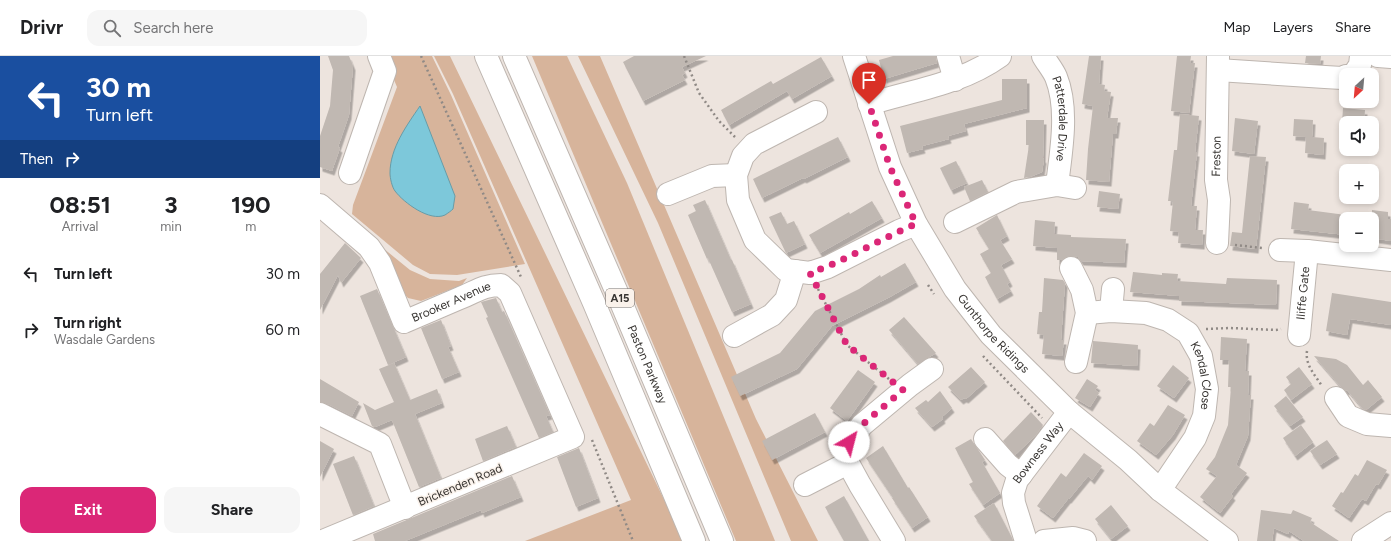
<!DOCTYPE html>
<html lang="en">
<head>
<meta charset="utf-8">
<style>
  body { margin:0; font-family:Figtree,sans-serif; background:#f6f6f6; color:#202124; height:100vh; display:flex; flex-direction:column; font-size:15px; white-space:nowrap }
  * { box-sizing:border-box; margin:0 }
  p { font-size:13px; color:#757577 }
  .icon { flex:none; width:22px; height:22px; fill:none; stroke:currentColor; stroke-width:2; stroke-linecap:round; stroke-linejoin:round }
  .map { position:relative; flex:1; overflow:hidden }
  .details { display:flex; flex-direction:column; background:#fff; width:320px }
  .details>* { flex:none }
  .banner { background:#1a4fa0; color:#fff; overflow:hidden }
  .needle { width:26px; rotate:206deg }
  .controls { position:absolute; left:1019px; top:12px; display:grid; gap:8px }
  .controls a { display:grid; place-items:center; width:40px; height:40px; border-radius:8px; background:#fff; box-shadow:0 2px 6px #0003; font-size:20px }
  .pin { position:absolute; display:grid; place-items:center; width:34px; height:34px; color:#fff; margin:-41px -17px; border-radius:50% 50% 50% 0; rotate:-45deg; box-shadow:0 0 4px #0007 }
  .pin .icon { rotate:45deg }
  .me { position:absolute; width:44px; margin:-22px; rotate:37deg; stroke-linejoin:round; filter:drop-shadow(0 0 3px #0008) }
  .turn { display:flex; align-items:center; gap:14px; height:84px; padding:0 20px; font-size:18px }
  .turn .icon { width:52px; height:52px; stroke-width:2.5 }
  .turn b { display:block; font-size:28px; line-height:34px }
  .then { display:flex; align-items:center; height:38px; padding:0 20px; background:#0003; gap:8px; font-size:15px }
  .eta { display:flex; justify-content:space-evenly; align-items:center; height:68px; text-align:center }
  .eta b { font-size:24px; font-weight:700; line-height:28px }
  .primary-button { display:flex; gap:8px; margin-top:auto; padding:8px 20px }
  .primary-button a { flex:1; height:46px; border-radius:12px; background:#db2777; color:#fff; font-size:16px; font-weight:700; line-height:46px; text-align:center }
  .primary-button a+a { background:#f6f6f6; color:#202124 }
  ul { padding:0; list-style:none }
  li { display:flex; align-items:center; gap:12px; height:56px; padding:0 20px }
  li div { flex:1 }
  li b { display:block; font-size:15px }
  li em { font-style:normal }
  header { display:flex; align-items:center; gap:24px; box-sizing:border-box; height:56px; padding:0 20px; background:#fff; border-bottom:1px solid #e0e0e0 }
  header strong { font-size:19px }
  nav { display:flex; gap:22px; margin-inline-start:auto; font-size:14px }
  .search { width:280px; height:36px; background:#f6f6f6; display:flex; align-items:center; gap:10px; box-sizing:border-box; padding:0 14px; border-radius:12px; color:#757577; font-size:15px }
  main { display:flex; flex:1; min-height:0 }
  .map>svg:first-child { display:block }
</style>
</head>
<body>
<header>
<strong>Drivr</strong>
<div class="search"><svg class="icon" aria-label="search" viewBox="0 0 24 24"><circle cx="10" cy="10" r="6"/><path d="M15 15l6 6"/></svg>Search here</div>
<nav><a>Map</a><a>Layers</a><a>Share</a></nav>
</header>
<main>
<section class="details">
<div class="banner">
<div class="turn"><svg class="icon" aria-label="left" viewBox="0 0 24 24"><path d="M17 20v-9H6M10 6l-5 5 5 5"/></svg><div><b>30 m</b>Turn left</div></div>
<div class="then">Then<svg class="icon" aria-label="right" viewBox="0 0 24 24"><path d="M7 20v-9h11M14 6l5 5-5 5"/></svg></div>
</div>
<div class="eta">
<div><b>08:51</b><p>Arrival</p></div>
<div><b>3</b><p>min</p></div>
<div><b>190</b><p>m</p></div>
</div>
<ul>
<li><svg class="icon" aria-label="left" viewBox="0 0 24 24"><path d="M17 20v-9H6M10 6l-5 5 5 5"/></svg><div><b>Turn left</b></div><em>30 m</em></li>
<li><svg class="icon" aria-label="right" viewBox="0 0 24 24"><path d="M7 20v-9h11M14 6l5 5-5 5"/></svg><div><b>Turn right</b><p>Wasdale Gardens</p></div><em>60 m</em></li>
</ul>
<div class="primary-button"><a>Exit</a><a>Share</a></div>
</section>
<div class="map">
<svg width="1071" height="485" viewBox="0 0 1071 485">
  <defs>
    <filter id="shadow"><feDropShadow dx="2.5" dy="4.5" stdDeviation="0" flood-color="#0004"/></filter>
  </defs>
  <rect width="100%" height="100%" fill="#ede4de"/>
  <g fill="#d7b49b">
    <polygon points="64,0 112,0 131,39 205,208 137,219 110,218 93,209 32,158 33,149 77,31"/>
    <polygon points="114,0 130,0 364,485 205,485 311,444 133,38"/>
    <polygon points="212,0 247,0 307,127 455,485 416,485"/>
    <polygon points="258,0 280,0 436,363 498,485 471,485 338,167"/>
    <polygon points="58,188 90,214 110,223 139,225 147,222 142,229 101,245 88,242 84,238"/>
  </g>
  <path fill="#7dc8da" stroke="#689ca7" d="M100 50 135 140 133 153C131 155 128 157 125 159 110 166 84 147 75 135 72 131 70 122 70 117 70 92 87 69 100 50Z"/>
  <g fill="#c0b8b2" filter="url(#shadow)">
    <polygon points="8,0 29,0 33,10 29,59 18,91 20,92 12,115 0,111 0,80 10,50 13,14"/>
    <polygon points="314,0 386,0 362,11 365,17 362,19 365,24 323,45 303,6"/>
    <polygon points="573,0 616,0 617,7 564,23 559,4"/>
    <polygon points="769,0 781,0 779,28 785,29 784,35 791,36 787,62 798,62 796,78 793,78 789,126 766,124 768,93 773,50 762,48"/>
    <polygon points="857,0 871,0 870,7 875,7 869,57 851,55"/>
    <polygon points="986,0 1001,0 1000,8 985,7"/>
    <polygon points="501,1 512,20 472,43 467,35 409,69 401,54 451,25 453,28"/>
    <polygon points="682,23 707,23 707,52 644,68 646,75 628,80 629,83 602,90 603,93 587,97 580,70 682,44"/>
    <polygon points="1023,52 1045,54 1044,67 1022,67"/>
    <polygon points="860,58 879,60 875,96 877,96 871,150 877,150 875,174 883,174 882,189 858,187 859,176 850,175 853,145 848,145 854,94 857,94"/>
    <polygon points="915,62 938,65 934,98 912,95"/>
    <polygon points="974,63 993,64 992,81 1004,82 1003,99 985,97 986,81 973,80"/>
    <polygon points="706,64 724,64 723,102 724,103 722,116 710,121 704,122 709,89 706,89"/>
    <polygon points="518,81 528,101 484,123 483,122 442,142 433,123"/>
    <polygon points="930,100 946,101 936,193 910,190 912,176 922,177"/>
    <polygon points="636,105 647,127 631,134 620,112"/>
    <polygon points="662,124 668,136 650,145 644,131"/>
    <polygon points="779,135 800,138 798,153 777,151"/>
    <polygon points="385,144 411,204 412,204 431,248 412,256 388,202 387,203 368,159 376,155 373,149"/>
    <polygon points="552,145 562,162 500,197 489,179 529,156 530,158"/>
    <polygon points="974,146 989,148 988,154 1026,159 1026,179 971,173"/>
    <polygon points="1052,154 1068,156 1068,163 1071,163 1071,185 1052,182"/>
    <polygon points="461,156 467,168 474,165 485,188 466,197 449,161"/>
    <polygon points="677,159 687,180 680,184 692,203 681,209 690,226 687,228 691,235 677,243 665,221 671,217 660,198 669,193 656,172"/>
    <polygon points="715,164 735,166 734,178 751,179 751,181 806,183 804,207 761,205 758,201 751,200 746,201 741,204 737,204 737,192 713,190"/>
    <polygon points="25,187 41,202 21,227 18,219 0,254 0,218"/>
    <polygon points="585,207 596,226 568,242 512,270 477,313 420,340 411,321 460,297 495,255 539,233 560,219 561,221"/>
    <polygon points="813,216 842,219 842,217 858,218 857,225 906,228 907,222 957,224 956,249 859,245 859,240 810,236"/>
    <polygon points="724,222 743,224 745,227 741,284 744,284 742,300 722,298 724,279 717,278 719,256 722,256"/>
    <polygon points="57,233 86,301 68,309 40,240"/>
    <polygon points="1012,237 1071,246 1071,269 1030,263 1027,279 1006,275"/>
    <polygon points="176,242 182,256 184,255 230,359 226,360 233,376 219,382 166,262 168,261 161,246"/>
    <polygon points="584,261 616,297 598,308 569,274"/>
    <polygon points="121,264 131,290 128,291 139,316 122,323 101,272"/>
    <polygon points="901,281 927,283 925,315 929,315 928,339 931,339 928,380 916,409 927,417 911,438 913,440 900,457 880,441 897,420 886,413 895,401 908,369 911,331 908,331 909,304 900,304"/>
    <polygon points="773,285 818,289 817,310 771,307"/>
    <polygon points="994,300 1016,303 1027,309 1043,329 1048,324 1062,341 1046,354 1043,353 1027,334 1026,335 1020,330"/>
    <polygon points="74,307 90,344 117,333 122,347 95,358 121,422 99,431 72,364 55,371 52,370 43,347 55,354 74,346 59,313"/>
    <polygon points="853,309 869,322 854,342 837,330"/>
    <polygon points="651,311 665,326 646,343 644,342 641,344 628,331"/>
    <polygon points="979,311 992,328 971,344 964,334 971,328 966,321"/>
    <polygon points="538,314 555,326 527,365 510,352"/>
    <polygon points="0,323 39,346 32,360 10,349 0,346"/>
    <polygon points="767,323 778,330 775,334 779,337 770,351 755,342"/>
    <polygon points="620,335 632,352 622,361 623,363 612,371 595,352 606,344 608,346"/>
    <polygon points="966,340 983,361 970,370 954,350"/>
    <polygon points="848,349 865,359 853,379 836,399 817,385 830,367 834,370"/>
    <polygon points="711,356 723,369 715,380 695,399 683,385"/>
    <polygon points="495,357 505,376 452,404 442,385"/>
    <polygon points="981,369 993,386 975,400 963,382"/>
    <polygon points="187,370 196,391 163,405 155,383"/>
    <polygon points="651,383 665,404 662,406 680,437 663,449 649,428 653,426 635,392"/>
    <polygon points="1007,384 1017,398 1000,409 990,395"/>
    <polygon points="0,385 14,393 0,421"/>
    <polygon points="563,390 588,432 589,431 608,461 592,472 572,442 573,442 546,402"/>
    <polygon points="259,392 278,442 256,451 237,401"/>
    <polygon points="764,397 782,410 772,424 768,420 749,443 748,443 733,462 717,450 741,417 746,421"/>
    <polygon points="34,400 54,450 33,459 13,408"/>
    <polygon points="1047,404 1067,414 1058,429 1056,428 1046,445 1042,443 1029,462 1012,450 1021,436 1023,437 1035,418 1038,420"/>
    <polygon points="192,420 201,441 162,457 161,454 85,485 55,485 53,478"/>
    <polygon points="524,440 549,485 524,485 505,451"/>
    <polygon points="674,447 692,482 693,485 672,485 654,460"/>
    <polygon points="791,449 808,470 791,483 775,463"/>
    <polygon points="941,454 971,458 973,454 992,462 990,466 1019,485 984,485 969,475 968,478 954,472 952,485 937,485"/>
  </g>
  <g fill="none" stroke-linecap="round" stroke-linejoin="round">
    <defs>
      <g id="minor">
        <path id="s1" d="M534 0 570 111 596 168 635 233 671 279 749 356 808 404 840 434 907 485"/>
        <polyline points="628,0 635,24"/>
        <path id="s2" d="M723 0C727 7 733 14 736 21 749 53 741 96 737 129"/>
        <polyline points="1058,0 1071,1"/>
        <polyline points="898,14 1005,21 1022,22 1026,20"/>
        <polyline points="1031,19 1034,18 1040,9 1041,0"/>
        <path d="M549 48C594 34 641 28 680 0"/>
        <polyline points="496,56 434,88 423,100 416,119 418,144 435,184 466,214 490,217 508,211 579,175 596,168"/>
        <polyline points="30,117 65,15 59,0"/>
        <polyline points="348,138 392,120 416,119"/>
        <path id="s3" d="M0 149 49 191 60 207 84 266C103 258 121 250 140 242 156 236 162 229 181 229L190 237 253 381 3 485"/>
        <polyline points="635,166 696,136 737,129 755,132"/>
        <path id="s4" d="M897 187 899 144 896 124 898 0"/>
        <polyline points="960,194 987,195 1071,204"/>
        <polyline points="751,212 762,234 767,257 756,306"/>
        <polyline points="791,255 793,233"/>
        <path id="s5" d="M767 257 791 255 826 257 848 264 868 277 881 300 887 333 884 360 875 382 840 434"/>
        <path id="s6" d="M979 279 987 195"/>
        <polyline points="414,280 452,259 466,244 475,215"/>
        <polyline points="1016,342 1028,360 1047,368 1071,370"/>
        <polyline points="0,358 60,388 85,452"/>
        <polyline points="665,383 688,409 701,419"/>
        <polyline points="485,429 528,407"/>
        <polyline points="574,485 540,429 528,407 529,386 542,369 590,329 612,313"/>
        <path id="s7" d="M706 485 694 447 693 437 697 424 749 356"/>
        <polyline points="724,485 753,482 765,485"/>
        <polyline points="1043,485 1071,467"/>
      </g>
      <g id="highway">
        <polyline points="166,0 274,247 374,485"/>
        <path id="s8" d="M194 0 298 239 402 485"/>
      </g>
    </defs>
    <use href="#minor" stroke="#beb6b0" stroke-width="24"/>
    <use href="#highway" stroke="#beb6b0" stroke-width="24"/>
    <g stroke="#908a86" stroke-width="2.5" stroke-dasharray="2 3" stroke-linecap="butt">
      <polyline points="101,0 201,221"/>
      <polyline points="364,0 379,37 399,65 415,81"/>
      <polyline points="915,189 942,192"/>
      <polyline points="608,229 614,238"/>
      <polyline points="498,233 527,289 569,323"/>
      <polyline points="886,273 910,272 956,274 961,273"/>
      <path d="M987 295C985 309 995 319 1002 330"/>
      <polyline points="663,300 722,362"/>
      <polyline points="272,384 313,485"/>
    </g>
    <use href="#minor" stroke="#fff" stroke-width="22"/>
    <use href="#highway" stroke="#fff" stroke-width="22"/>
  </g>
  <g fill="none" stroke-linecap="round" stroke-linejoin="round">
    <path stroke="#db2777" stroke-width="7" stroke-dasharray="0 12.6" d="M529 386 542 369 583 334 527 289 490 217C527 204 560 183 596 168L570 111 549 48"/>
  </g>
  <g text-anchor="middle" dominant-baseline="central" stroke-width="3" stroke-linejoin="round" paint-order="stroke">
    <rect fill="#faf2eb" stroke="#726d69" stroke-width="1" x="286" y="233" width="28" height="18" rx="3"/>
    <g font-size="11" font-weight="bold" fill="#373431">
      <text x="300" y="242">A15</text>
    </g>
    <g font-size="12" fill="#373431" stroke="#faf2eb">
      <text stroke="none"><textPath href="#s2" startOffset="67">Patterdale Drive</textPath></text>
      <text stroke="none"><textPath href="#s4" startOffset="87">Freston</textPath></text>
      <text stroke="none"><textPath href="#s6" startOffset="42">Iliffe Gate</textPath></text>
      <text stroke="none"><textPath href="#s3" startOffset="199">Brooker Avenue</textPath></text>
      <text stroke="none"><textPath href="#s1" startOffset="314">Gunthorpe Ridings</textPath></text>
      <text stroke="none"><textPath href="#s8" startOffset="336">Paston Parkway</textPath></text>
      <text stroke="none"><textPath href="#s5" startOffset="152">Kendal Close</textPath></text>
      <text stroke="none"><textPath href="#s7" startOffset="98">Bowness Way</textPath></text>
      <text transform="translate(140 429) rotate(-23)">Brickenden Road</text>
    </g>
  </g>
</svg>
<div class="controls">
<a><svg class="needle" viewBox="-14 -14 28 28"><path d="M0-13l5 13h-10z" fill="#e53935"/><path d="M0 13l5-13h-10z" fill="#757577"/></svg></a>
<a><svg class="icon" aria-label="sound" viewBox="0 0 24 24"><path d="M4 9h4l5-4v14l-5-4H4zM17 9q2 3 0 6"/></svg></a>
<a>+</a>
<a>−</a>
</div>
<div class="pin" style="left:549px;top:48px;background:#d93025"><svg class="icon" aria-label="arrive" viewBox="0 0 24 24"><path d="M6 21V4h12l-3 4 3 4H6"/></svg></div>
<svg class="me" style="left:529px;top:386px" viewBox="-20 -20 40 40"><circle r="19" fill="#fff"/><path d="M0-13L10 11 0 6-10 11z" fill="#db2777"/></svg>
</div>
</main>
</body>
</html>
